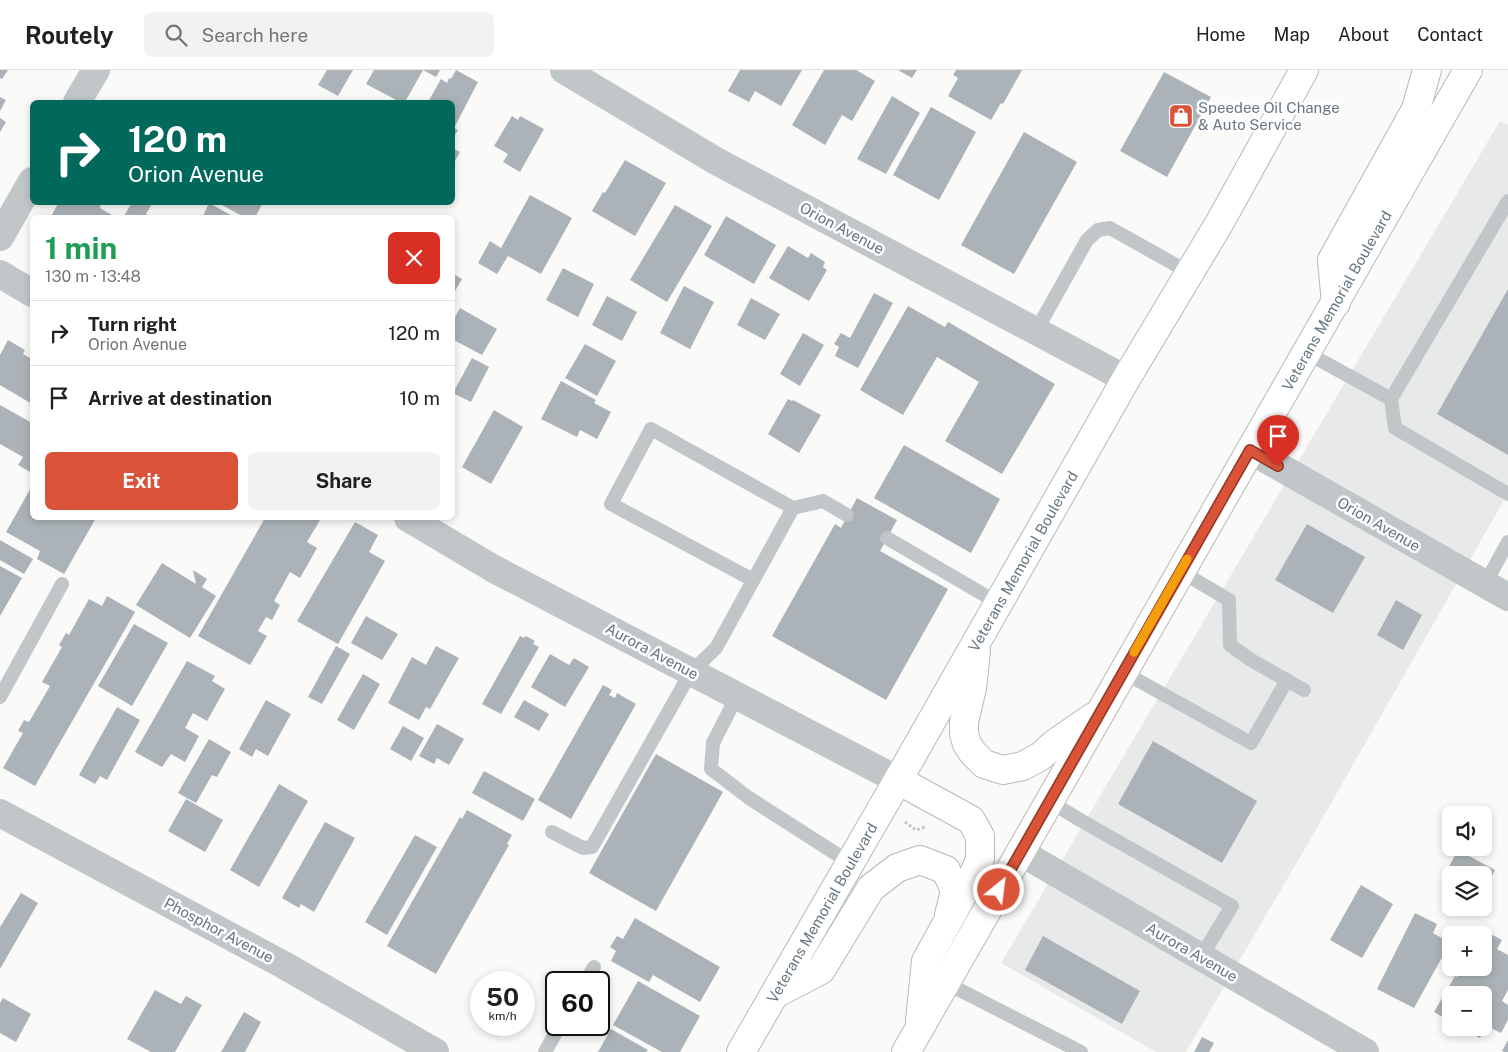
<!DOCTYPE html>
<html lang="en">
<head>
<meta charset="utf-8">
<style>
  body { margin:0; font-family:"Public Sans",sans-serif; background:#f2f2f2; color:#202124; height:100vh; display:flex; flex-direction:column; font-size:19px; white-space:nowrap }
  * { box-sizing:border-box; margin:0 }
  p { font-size:16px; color:#757577 }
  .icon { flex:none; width:28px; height:28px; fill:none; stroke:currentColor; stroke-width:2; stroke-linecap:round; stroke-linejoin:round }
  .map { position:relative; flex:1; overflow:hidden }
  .drawer { position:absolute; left:30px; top:145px; width:425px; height:305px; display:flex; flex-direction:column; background:#fff; border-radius:8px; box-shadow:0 2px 8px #0003 }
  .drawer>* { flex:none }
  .guide { position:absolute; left:30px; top:30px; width:425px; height:105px; border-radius:8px; box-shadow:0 2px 8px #0003; background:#00695c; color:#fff; overflow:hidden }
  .controls { position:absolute; left:1442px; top:736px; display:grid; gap:10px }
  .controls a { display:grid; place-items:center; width:50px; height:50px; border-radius:8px; background:#fff; box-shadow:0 2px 8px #0003; font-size:25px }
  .speed { position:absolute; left:470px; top:901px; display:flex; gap:10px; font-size:25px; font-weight:700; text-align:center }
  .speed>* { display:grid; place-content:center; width:65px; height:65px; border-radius:50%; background:#fff; box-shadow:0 2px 8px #0003; line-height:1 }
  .speed small { font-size:12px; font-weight:400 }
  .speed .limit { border:2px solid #111; border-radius:8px; background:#fff; color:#111 }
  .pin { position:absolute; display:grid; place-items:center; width:42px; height:42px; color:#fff; margin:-51px -21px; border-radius:50% 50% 50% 0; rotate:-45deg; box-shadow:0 0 5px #0007 }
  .pin .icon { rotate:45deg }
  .me { position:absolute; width:55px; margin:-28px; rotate:29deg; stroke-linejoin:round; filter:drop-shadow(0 0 4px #0008) }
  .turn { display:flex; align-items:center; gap:18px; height:105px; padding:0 15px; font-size:22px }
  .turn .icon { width:65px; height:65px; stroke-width:2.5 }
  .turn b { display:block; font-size:35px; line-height:42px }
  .round { display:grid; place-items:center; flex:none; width:52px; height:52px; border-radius:8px; background:#f2f2f2 }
  .head { display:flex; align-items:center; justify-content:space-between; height:85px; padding:0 15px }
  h1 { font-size:30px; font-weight:700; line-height:38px; color:#1e9e55 }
  .action { display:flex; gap:10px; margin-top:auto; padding:10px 15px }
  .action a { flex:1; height:58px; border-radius:8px; background:#da5338; color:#fff; font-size:20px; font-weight:700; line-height:58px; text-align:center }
  .action a+a { background:#f2f2f2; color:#202124 }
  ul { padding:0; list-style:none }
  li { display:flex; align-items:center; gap:15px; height:65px; padding:0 15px; border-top:1px solid #e0e0e0 }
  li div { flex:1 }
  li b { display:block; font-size:19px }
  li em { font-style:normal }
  header { display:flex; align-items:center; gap:30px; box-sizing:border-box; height:70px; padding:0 25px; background:#fff; border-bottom:1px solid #e0e0e0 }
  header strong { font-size:24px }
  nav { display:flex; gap:28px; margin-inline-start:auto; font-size:18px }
  .search { width:350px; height:45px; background:#f2f2f2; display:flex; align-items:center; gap:12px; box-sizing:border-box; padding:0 18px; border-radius:8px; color:#757577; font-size:19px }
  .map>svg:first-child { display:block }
</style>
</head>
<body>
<header>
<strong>Routely</strong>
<div class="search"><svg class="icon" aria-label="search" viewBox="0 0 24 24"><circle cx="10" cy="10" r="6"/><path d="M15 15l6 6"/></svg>Search here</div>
<nav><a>Home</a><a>Map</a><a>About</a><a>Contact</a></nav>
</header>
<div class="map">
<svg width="1508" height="982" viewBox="0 0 1508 982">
  <rect width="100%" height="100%" fill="#fafaf8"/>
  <polygon fill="#e8e9e9" points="1500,51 1508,55 1508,423 1321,751 1186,982 1156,982 1001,893"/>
  <g fill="#abb3b8">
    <polygon points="0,0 8,0 2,9 0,8"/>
    <polygon points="327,0 353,0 338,26 318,15"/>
    <polygon points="374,0 440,0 436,7 423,0 405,32 400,32 366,14"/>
    <polygon points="456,0 478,12 454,58 458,60 452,70 452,32 428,32 441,9 447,13 449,8 451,9"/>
    <polygon points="740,0 802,0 781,36 755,21 749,32 728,21"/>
    <polygon points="824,0 856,0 875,11 852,51 842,45 825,75 792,55"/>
    <polygon points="898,0 917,0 912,8"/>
    <polygon points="956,0 1022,0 1003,34 1001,33 991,50 948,26 958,8 953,5"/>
    <polygon points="1164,2 1211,27 1167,107 1120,81"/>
    <polygon points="892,26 920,43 886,104 857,89"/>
    <polygon points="0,27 6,30 0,41"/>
    <polygon points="931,37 976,62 939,130 893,105"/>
    <polygon points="512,46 518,50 520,46 544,59 520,102 503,92 508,84 494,76"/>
    <polygon points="0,48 6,52 0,62"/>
    <polygon points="1024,62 1077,92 1014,204 961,175"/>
    <polygon points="452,78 460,82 452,96"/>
    <polygon points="625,90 666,113 635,166 592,141 603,122 605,123"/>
    <polygon points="530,125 572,148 541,204 508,186 497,204 478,193 490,171 501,178"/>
    <polygon points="59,132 89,132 93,135 94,132 101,132 100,138 117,148 50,148"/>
    <polygon points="132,132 153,132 146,144 153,148 123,148"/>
    <polygon points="223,132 263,132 255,148 246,148 222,135"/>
    <polygon points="209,133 236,148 202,148"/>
    <polygon points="675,135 712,156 667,232 630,210"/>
    <polygon points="726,146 776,175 754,214 704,185"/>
    <polygon points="788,176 808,188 811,183 825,192 823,197 827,200 809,231 769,208"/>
    <polygon points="563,198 594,214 578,247 546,230"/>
    <polygon points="452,203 462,209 452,226"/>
    <polygon points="684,216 714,232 690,279 660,263"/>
    <polygon points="1508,219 1508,385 1437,344"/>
    <polygon points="874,223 893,233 858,298 835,286 839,277 834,274 841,263 850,268"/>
    <polygon points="607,226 637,242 622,271 592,255"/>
    <polygon points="751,228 780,244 765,270 737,255"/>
    <polygon points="908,236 945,257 948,252 1055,314 1002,404 945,371 979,312 937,287 903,345 860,320"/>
    <polygon points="460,238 497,259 482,285 452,269 452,253"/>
    <polygon points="803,263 824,275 800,316 780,304"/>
    <polygon points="8,270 25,280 23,284 32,289 32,334 0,315 0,285"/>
    <polygon points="585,274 616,291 597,326 565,308"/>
    <polygon points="472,288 489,297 471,332 453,323"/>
    <polygon points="561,311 596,330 594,333 611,342 597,369 580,360 577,367 541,349"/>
    <polygon points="788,329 792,331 793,330 821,345 799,383 768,364"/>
    <polygon points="0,335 32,353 32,403 18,395 23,387 0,374"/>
    <polygon points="494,340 523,357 491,414 462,397"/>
    <polygon points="904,375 1000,429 971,483 874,428"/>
    <polygon points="32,416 32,448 96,448 64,504 37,489 40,481 6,462"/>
    <polygon points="857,428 897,450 880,481 948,519 886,630 772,566 835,454 841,458"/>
    <polygon points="265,448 315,448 320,450 307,472 317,478 300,508 290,502 274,531 280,535 272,550 266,547 258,561 267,566 250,595 198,566"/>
    <polygon points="355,452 378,465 369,482 385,491 338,574 297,551"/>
    <polygon points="1307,454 1365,487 1333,543 1275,510"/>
    <polygon points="0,470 33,489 24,504 0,490"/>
    <polygon points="162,493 196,514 193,500 207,509 202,517 216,526 190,568 136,535"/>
    <polygon points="0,496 22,508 0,546"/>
    <polygon points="107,526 135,542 35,716 3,698 23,663 18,661 24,650 29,652 50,616 42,612 62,577 59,575 66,563 69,565 89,529 102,536"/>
    <polygon points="1396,530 1422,545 1403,580 1377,565"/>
    <polygon points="366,546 398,564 382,590 351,573"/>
    <polygon points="134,554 168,573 132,636 98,616"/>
    <polygon points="520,566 524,568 526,566 535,571 533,574 539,577 501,644 482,634"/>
    <polygon points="336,576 350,584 322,634 308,627"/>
    <polygon points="436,576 459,588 430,639 426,637 419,650 388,633 412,587 426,595"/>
    <polygon points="550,584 569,595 574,588 589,597 565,637 531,617"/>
    <polygon points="187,591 215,606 212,611 225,619 207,651 193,643 185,658 199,666 185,692 171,684 162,697 135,682"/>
    <polygon points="363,604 380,614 354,660 337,650"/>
    <polygon points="603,615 612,620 609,625 615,628 617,623 636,634 571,749 538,730"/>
    <polygon points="266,630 291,644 268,686 256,679 252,687 239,679"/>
    <polygon points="524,630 549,644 539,661 514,647"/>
    <polygon points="117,637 140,650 107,710 100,706 95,714 79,705"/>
    <polygon points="437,654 464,669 449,695 437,688 434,694 419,686"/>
    <polygon points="403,656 424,668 411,691 390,679"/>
    <polygon points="209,669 231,682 217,707 212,705 196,733 178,723"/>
    <polygon points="1153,671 1257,731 1222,793 1118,734"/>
    <polygon points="656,684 723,722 656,841 589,803"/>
    <polygon points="484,701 535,729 523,751 472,723"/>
    <polygon points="279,714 308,731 259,817 230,800"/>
    <polygon points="186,729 223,750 205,782 168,761"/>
    <polygon points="467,740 512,765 507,774 509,775 436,904 387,876 460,747 462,749"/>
    <polygon points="325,752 355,768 314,842 301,834 299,838 282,828"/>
    <polygon points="415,765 437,777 387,865 365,852"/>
    <polygon points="1458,780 1495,800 1484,822 1484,805 1451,805 1451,813 1442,809"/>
    <polygon points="1361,815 1393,834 1362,888 1330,870"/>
    <polygon points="21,823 38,833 0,899 0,857"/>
    <polygon points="1415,843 1437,854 1433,863 1450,873 1414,938 1377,919"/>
    <polygon points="635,848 720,897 700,932 653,905 649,912 611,891 616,881 610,877 617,866 623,869"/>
    <polygon points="1483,860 1502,870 1497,879 1508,885 1508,920 1502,931 1508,935 1508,950 1501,963 1487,956 1480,968 1461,958 1484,958 1484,925 1451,925 1451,952 1434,942 1455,906 1457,907 1462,898 1484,898 1484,865 1480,865"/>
    <polygon points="1043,866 1140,921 1122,954 1025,900"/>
    <polygon points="638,911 700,946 680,982 662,982 613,955"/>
    <polygon points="155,920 181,934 186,926 202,935 175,982 151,982 127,969"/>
    <polygon points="3,928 31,944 16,972 0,963 0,933"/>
    <polygon points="244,942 261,952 245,982 221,982"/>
    <polygon points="611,959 648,980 646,982 598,982"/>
    <polygon points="1202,967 1214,973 1209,982 1194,982"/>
    <polygon points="1508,970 1508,982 1504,982 1502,981"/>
  </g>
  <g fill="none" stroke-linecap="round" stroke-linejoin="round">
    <defs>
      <g id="primary">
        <polyline points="1336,233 1332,190 1416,39 1427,0"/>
        <polyline points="976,581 972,618 964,652 964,664 967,674 973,683 984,694 1003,700 1023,696 1041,686 1054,674 1093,647"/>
        <polyline points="898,710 971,750 980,766 980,789 973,806 926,891 920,951"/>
        <polyline points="775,924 821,900 871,818 897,798 920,790 946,800 955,821 949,845"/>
        <path id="s1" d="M741 982 898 710 1126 309 1220 152 1304 0"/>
        <path id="s2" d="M906 982 1468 0"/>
      </g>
    </defs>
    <use href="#primary" stroke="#b5babe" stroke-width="30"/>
    <polyline stroke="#bcbfc1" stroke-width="3" stroke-dasharray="2.5 2.5" stroke-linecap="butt" points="905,752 916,760 925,757"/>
    <g stroke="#c1c6c9" stroke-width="14">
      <polyline points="1036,261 1087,170 1098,160 1110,158 1190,203"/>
      <polyline points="1307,283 1391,329 1508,131"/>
      <polyline points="1391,329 1395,358 1508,424"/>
      <polyline points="793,438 823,431 847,445"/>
      <polyline points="887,468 998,533"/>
      <polyline points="1180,501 1229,530 1230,575 1251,590 1304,620"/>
      <polyline points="1485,514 1508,472"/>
      <polyline points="1123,602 1251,673 1287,610"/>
      <polyline points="737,626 713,673 711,699 749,728 849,792"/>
      <polyline points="0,627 62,514"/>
      <polyline points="1049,731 1080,750 1232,836 1201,887"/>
      <polyline points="552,762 583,778 592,777 691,602 716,578 793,438 651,359 611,434 753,510"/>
      <polyline points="585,912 594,897"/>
      <polyline points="946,913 1081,982"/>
      <polyline points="545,982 560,955"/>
    </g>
    <g stroke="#c1c6c9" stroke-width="28">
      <polyline points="564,0 716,91 1126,309"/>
      <polyline points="77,32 96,0"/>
      <polyline points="0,167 32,111"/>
      <polyline points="0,204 32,223"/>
      <polyline points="1250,380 1508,527"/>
      <polyline points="408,448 494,499 898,710"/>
      <polyline points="0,743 282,894 435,982"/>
      <polyline points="1020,782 1365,982"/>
    </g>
    <use href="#primary" stroke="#fff" stroke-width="28"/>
  </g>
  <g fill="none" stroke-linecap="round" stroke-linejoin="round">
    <defs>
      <polyline id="route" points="999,820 1250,380 1278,396"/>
    </defs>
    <use href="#route" stroke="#8e3624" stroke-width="12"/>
    <use href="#route" stroke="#da5338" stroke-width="9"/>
    <polyline stroke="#f59e0b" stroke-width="9" points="1134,582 1187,489"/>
  </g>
  <defs>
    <symbol id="shop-square" viewBox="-11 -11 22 22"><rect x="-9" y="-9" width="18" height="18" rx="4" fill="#da5338" stroke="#fff"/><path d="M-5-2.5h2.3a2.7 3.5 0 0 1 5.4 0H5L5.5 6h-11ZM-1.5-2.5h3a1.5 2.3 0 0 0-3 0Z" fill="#fff"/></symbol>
  </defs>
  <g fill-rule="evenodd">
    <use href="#shop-square" x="1167" y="32" width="28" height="28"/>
  </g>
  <g text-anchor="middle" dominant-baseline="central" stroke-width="5" stroke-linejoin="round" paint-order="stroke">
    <g font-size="15" fill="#667781" stroke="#fff" text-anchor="start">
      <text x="1198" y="37">Speedee Oil Change<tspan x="1198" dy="17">&amp; Auto Service</tspan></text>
    </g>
    <g font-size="15" fill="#667781" stroke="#fff">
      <text transform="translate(842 158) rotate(28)">Orion Avenue</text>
      <text stroke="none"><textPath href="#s2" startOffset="866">Veterans Memorial Boulevard</textPath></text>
      <text transform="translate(1379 454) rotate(30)">Orion Avenue</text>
      <text stroke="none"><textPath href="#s1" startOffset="566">Veterans Memorial Boulevard</textPath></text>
      <text transform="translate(652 581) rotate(28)">Aurora Avenue</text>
      <text stroke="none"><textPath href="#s1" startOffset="161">Veterans Memorial Boulevard</textPath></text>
      <text transform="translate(219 860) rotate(28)">Phosphor Avenue</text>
      <text transform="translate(1192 882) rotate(30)">Aurora Avenue</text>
    </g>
  </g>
</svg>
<div class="controls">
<a><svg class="icon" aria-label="sound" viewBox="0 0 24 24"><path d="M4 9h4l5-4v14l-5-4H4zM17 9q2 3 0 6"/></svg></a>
<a><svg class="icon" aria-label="layers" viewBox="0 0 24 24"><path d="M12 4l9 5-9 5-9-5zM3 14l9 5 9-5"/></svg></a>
<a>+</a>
<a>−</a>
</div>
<div class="speed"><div>50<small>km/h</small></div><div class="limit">60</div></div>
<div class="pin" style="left:1278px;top:396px;background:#d93025"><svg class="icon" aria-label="arrive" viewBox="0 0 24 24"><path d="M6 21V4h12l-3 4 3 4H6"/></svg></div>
<svg class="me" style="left:999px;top:820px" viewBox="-20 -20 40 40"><circle r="17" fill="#da5338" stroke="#fff" stroke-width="3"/><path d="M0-11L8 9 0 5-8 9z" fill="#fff"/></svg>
<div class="guide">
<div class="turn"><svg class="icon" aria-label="right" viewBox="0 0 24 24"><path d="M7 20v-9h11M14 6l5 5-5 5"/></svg><div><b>120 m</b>Orion Avenue</div></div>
</div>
<section class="drawer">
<div class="head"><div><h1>1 min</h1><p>130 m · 13:48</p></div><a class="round" style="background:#d93025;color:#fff"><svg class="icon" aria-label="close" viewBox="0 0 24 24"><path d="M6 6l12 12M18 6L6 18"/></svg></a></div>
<ul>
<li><svg class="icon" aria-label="right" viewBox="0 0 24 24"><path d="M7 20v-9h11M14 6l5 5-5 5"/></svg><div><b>Turn right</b><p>Orion Avenue</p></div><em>120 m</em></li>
<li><svg class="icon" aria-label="arrive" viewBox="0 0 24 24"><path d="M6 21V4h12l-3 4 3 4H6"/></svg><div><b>Arrive at destination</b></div><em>10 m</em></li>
</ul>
<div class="action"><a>Exit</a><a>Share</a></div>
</section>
</div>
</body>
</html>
